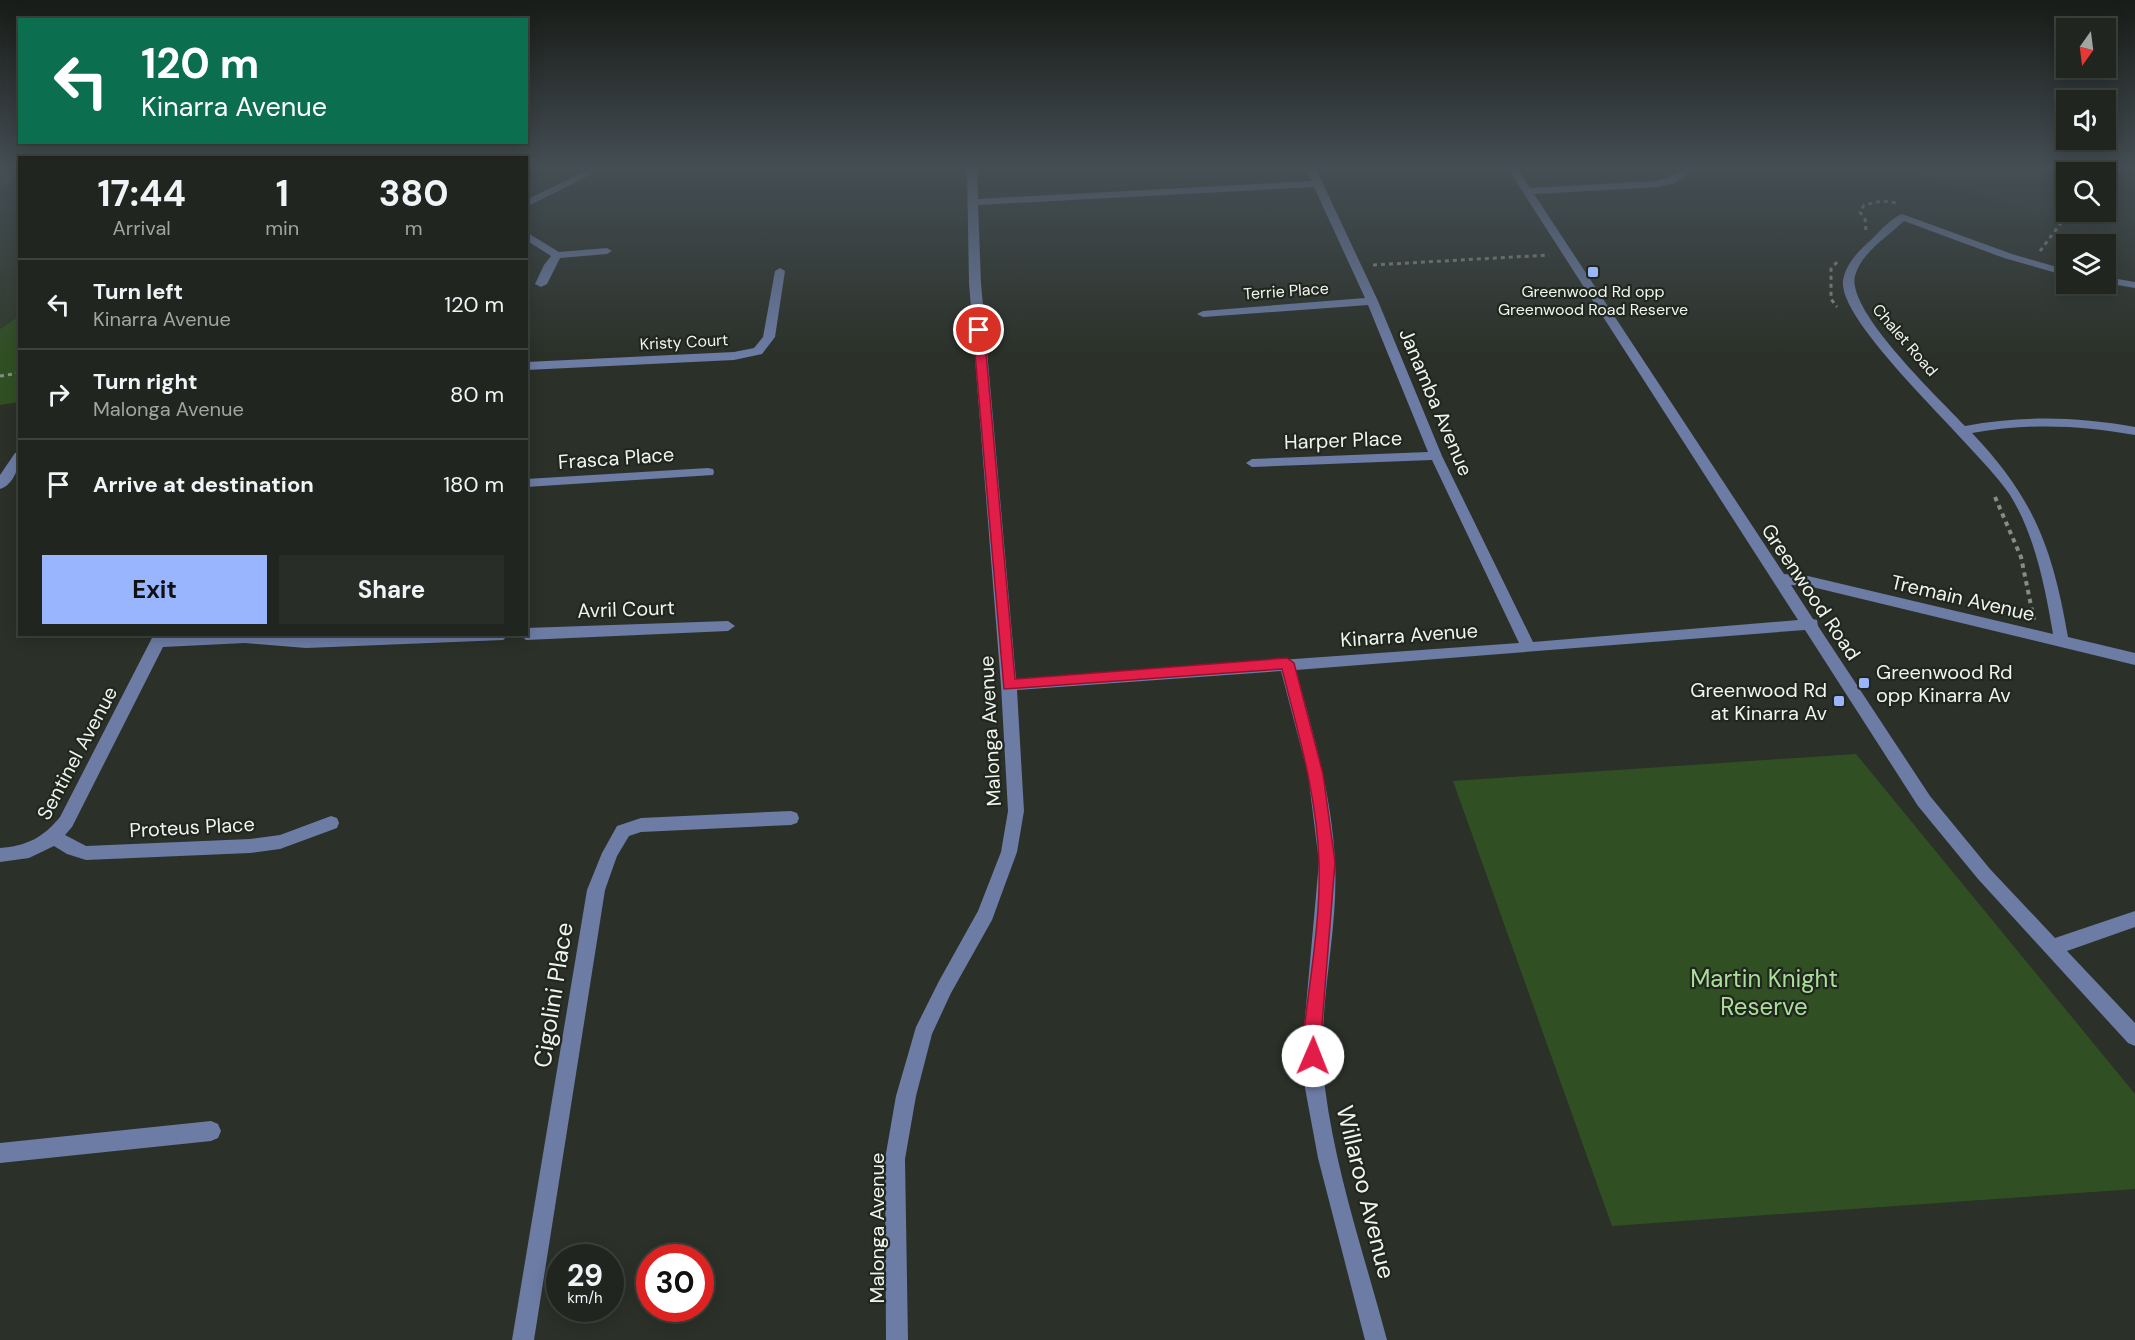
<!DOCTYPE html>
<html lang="en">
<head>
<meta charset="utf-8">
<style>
  body { margin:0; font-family:"DM Sans",sans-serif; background:#282d28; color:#f1f3f6; height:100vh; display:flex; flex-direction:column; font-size:22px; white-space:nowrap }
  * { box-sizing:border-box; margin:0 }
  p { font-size:20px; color:#a2a5a4 }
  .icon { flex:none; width:33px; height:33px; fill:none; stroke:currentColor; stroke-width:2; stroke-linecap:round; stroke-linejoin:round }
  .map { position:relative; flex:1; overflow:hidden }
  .panel { position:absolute; left:18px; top:156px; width:510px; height:480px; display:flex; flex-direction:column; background:#20251f; border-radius:0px; box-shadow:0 3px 15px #0003,0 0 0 2px #3d423d }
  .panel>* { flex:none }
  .hud { position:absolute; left:18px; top:18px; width:510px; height:126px; border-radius:0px; box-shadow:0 3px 15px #0003,0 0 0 2px #3d423d; background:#0b6e4f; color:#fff; overflow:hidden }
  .needle { width:39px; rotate:194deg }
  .fabs { position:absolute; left:2056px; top:18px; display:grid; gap:12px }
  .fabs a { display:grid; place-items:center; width:60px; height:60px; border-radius:0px; background:#20251f; box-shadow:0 3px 15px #0003,0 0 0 2px #3d423d; font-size:30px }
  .speed { position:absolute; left:546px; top:1244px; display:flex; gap:12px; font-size:30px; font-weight:700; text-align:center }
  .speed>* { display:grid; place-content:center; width:78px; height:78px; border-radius:50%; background:#20251f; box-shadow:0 3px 15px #0003,0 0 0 2px #3d423d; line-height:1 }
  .speed small { font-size:15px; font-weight:400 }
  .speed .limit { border:9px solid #d22; background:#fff; color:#111 }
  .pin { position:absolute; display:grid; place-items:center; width:51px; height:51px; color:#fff; margin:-26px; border:3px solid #fff; border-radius:50%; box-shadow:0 2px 6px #0007 }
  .me { position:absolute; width:66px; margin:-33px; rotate:1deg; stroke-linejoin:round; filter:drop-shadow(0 0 4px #0008) }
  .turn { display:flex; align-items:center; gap:21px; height:126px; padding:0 24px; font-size:27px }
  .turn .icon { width:78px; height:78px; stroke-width:2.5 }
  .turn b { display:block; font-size:42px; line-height:51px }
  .eta { display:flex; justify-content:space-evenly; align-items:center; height:102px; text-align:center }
  .eta b { font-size:36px; font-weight:700; line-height:42px }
  .primary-button { display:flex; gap:12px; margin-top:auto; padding:12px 24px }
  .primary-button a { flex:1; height:69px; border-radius:0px; background:#98b5fd; color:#111; font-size:24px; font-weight:700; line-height:69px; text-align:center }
  .primary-button a+a { background:#282d28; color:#f1f3f6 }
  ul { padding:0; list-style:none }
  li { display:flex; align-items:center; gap:18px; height:90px; padding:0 24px; border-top:2px solid #3d423d }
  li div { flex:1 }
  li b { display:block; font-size:22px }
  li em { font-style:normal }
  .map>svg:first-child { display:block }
</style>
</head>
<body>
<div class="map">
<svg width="2135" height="1340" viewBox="0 0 2135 1340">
  <rect width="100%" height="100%" fill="#2b3129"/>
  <g fill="#303a2d">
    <polygon points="0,169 19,169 19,316 0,329"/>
    <polygon points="1901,169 2119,169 2106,189 2106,172 2067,172 2067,212 2091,212 2080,228"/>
  </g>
  <g fill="#305024">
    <polygon points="19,316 19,402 0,405 0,329"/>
    <polygon points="1856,754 2135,1094 2135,1189 1612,1226 1453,781"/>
  </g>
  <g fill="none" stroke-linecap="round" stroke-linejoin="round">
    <g stroke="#878c85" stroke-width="3" stroke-dasharray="4 4" stroke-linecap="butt">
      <polyline points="1866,230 1865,219 1860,212 1864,205 1882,201 1897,203"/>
      <polyline points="2040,251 2061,223"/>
      <polyline points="1837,262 1831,269 1831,299 1837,307"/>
      <polyline points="1373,265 1549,255"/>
      <polyline points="0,376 20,373"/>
    </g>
    <polyline stroke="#878c85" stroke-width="4" stroke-dasharray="4.5 4.5" stroke-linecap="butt" points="1995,497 2021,557 2034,620"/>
    <g fill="#6c7ca4" fill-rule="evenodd">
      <polygon points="590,169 602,169 526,207 526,200"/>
      <path d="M967 169H977L978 199 1312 181 1306 169H1316L1378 301 1442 456 1533 642 1798 620 1508 169H1518L1530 188 1657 181C1671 178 1679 169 1694 169L1675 183 1657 187 1534 194 1784 574 1808 576 2053 634C2045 587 2035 535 2010 495 1981 450 1838 325 1843 281 1845 265 1859 250 1871 240 1879 232 1891 218 1902 214L2012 254 2067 270V276L2004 258 1904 221C1887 237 1861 253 1855 276 1846 311 1941 400 1965 426 2023 415 2078 417 2135 427V435C2081 425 2027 423 1972 433 2034 498 2053 549 2068 637L2135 653V665L1808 586 1791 585 1813 619 1817 620 1818 626 1930 796 1990 869 2055 938 2135 911V927L2067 951 2135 1023V1046L2128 1043 1978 879 1918 806 1805 630 1296 670C1313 733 1332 796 1335 862 1339 937 1315 1012 1325 1088 1336 1174 1365 1257 1387 1340H1365L1318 1158 1305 1088 1303 1040 1319 862 1308 774 1281 671 1017 690 1024 811 1017 852 992 920 951 993 932 1034 916 1096 905 1159 908 1340H886L885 1159 896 1096 916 1027 939 981 978 911 1001 852 1008 811 1001 685 969 283ZM1314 187 1365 298 1203 311 1197 314 1203 317 1368 305 1428 452 1252 459 1246 463 1252 467 1432 460 1519 643 1016 679 981 283 978 205Z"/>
      <polygon points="526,232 559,252 607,248 612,251 607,254 560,258 547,284 541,287 535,284 544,265 551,256 526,240"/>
      <polygon points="780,268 785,271 775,337 762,354 734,360 526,370 526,362 734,352 754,348 763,337 775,271"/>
      <polygon points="2106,277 2135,282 2135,288 2106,283"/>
      <path d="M20 452C20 465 14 485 0 489V475L15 453Z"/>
      <polygon points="708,468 713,469 714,472 713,475 526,487 526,479"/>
      <polygon points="728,621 735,626 728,631 526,640 519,634 526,634 526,628"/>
      <path d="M154 634 306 636 510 634 503 640 306 648 245 643 163 647 72 827 65 835 86 846 250 839 280 835 331 816 337 818 339 823 337 828 280 849 250 853 86 860 67 854 54 846 29 858 0 862V848C26 846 43 838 60 817Z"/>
      <polygon points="791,811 797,813 799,818 797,823 791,825 641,832 629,836 617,856 605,890 534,1340 512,1340 587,890 602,853 617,826 641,818"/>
      <polygon points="211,1121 218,1124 221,1131 218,1138 211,1141 0,1163 0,1143"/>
    </g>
  </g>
  <polygon fill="#333832" points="20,174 20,197 0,213 0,191"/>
  <polygon fill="#495047" stroke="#333832" stroke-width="1.5" points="0,169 20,169 20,174 0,191"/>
  <linearGradient id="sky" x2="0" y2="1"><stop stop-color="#181b17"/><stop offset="0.47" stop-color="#444e54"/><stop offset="1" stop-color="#444e54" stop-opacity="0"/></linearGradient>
  <rect width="2135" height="356" fill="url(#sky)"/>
  <path fill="#e11d48" stroke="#92132f" stroke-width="1.5" d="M979 327 984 330 1015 679 1287 658 1294 663 1323 774 1335 862 1319 1062 1313 1065 1307 1062 1303 1040C1309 982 1321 921 1319 862 1317 796 1298 732 1282 669L1004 689 973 330Z"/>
  <g fill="#98b5fd" stroke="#21271f" stroke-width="2">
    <rect x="1587" y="266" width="12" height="12" rx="3"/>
    <rect x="1858" y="677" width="12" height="12" rx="3"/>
    <rect x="1833" y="695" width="12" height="12" rx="3"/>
  </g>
  <g text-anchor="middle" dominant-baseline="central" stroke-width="4.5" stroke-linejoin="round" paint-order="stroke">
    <g font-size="16" fill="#f0f4ee" stroke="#21271f">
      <text transform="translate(1286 291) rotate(-4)">Terrie Place</text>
      <text transform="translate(1905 340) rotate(49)">Chalet Road</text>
      <text transform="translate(684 342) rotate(-3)">Kristy Court</text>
    </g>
    <g font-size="16" fill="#f0f4ee" stroke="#21271f">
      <text x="1593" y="291">Greenwood Rd opp<tspan x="1593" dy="18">Greenwood Road Reserve</tspan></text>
    </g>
    <g font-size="20" fill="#f0f4ee" stroke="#21271f">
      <text transform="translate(1436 402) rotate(67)">Janamba Avenue</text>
      <text transform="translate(1343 440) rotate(-2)">Harper Place</text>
      <text transform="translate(616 458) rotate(-4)">Frasca Place</text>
      <text transform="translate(1811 592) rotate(56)">Greenwood Road</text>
      <text transform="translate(1963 598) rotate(13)">Tremain Avenue</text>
      <text transform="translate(626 609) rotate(-2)">Avril Court</text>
      <text transform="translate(1409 635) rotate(-4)">Kinarra Avenue</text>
      <text transform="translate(990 731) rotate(-93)">Malonga Avenue</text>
      <text transform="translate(77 753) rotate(-62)">Sentinel Avenue</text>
      <text transform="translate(192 827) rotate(-3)">Proteus Place</text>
      <text transform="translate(877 1228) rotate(-90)">Malonga Avenue</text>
    </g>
    <g font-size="20" fill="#f0f4ee" stroke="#21271f" text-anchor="start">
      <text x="1876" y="672">Greenwood Rd<tspan x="1876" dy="23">opp Kinarra Av</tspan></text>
      <text x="1827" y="690" text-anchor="end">Greenwood Rd<tspan x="1827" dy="23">at Kinarra Av</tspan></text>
    </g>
    <g font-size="24" fill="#aadf97" stroke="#21271f">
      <text x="1764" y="978">Martin Knight<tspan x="1764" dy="28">Reserve</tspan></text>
    </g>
    <g font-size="24" fill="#f0f4ee" stroke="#21271f">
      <text transform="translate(553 995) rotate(-81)">Cigolini Place</text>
      <text transform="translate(1366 1192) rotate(76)">Willaroo Avenue</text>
    </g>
  </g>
</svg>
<div class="fabs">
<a><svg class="needle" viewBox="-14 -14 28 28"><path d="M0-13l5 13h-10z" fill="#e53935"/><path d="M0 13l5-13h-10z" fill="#a2a5a4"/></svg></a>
<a><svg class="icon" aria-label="sound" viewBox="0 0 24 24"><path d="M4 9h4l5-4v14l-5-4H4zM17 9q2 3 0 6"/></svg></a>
<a><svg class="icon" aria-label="search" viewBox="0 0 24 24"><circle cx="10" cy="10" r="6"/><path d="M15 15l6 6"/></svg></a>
<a><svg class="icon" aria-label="layers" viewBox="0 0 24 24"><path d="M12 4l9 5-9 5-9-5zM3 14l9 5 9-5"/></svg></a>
</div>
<div class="speed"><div>29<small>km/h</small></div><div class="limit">30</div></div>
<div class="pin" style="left:979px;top:330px;background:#d93025"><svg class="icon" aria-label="arrive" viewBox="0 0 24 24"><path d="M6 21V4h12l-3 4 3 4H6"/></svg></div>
<svg class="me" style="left:1313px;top:1056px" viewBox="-20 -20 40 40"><circle r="19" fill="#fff"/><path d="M0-13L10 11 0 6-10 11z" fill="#e11d48"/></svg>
<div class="hud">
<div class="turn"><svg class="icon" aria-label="left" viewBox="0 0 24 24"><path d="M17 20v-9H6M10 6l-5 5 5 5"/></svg><div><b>120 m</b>Kinarra Avenue</div></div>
</div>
<section class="panel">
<div class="eta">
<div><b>17:44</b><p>Arrival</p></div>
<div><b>1</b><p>min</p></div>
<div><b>380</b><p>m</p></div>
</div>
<ul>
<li><svg class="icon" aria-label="left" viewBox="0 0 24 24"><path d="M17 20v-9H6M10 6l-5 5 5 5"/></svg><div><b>Turn left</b><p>Kinarra Avenue</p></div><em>120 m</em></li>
<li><svg class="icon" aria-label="right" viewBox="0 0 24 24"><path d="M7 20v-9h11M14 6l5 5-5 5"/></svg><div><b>Turn right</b><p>Malonga Avenue</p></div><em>80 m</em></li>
<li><svg class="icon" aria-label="arrive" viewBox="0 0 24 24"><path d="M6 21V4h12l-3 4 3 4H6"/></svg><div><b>Arrive at destination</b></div><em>180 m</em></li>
</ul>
<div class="primary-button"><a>Exit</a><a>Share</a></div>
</section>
</div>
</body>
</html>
